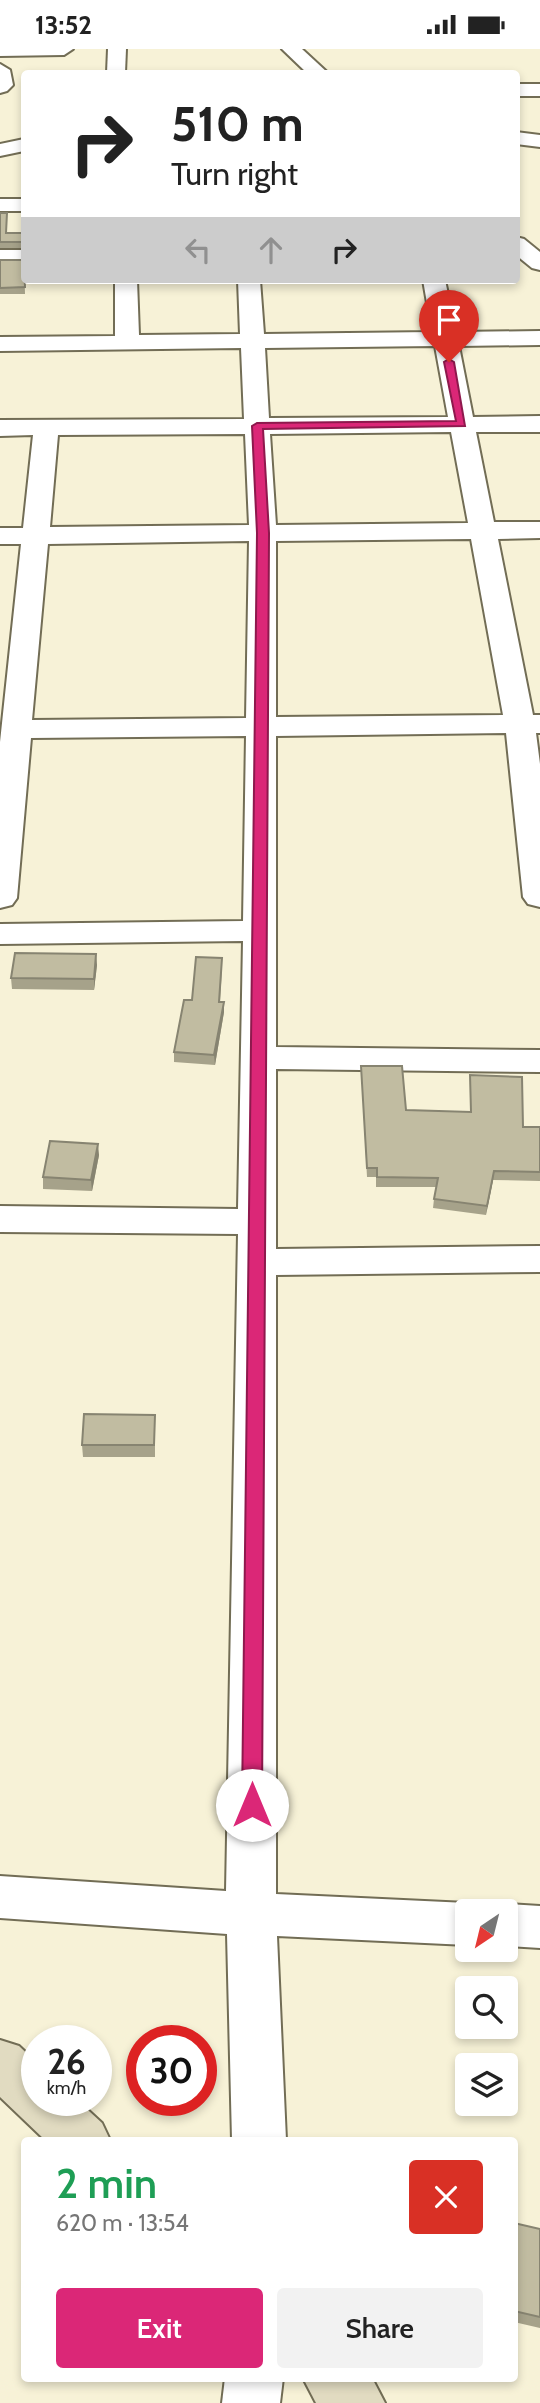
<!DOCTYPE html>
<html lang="en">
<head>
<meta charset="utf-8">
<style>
  body { margin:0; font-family:Cabin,sans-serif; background:#f2f2f2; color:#222; height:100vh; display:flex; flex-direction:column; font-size:26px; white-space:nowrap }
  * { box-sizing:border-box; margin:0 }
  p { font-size:23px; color:#767676 }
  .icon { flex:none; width:38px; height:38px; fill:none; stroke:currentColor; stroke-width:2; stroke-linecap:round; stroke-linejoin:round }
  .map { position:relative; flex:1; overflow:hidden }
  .details { position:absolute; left:21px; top:2088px; width:497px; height:245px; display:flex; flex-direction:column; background:#fff; border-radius:7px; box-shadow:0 4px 10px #0003 }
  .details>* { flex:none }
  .guide { position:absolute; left:21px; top:21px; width:499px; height:214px; border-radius:7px; box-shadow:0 4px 10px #0003; background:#fff; color:#222; overflow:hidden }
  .needle { width:46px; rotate:215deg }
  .buttons { position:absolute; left:455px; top:1850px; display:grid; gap:14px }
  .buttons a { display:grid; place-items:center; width:63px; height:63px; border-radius:7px; background:#fff; box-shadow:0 4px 10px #0003; font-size:35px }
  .speed { position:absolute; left:21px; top:1976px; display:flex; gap:14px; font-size:35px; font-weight:700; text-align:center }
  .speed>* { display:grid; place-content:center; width:91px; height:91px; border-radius:50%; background:#fff; box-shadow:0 4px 10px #0003; line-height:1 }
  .speed small { font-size:18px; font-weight:400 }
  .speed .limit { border:10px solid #d22; background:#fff; color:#111 }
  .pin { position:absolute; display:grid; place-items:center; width:60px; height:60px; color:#fff; margin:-72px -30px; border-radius:50% 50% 50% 0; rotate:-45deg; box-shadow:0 0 7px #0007 }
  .pin .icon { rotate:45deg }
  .me { position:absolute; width:77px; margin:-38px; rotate:0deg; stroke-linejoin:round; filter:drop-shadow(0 0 5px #0008) }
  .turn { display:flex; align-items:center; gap:24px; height:147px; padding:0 35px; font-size:32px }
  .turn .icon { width:91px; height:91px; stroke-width:2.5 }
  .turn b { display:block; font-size:49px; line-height:60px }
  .lanes { display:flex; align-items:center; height:66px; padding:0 35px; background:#0003; justify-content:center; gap:35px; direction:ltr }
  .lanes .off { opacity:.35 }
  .round { display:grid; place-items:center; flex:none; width:74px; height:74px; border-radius:7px; background:#f2f2f2 }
  .headline { display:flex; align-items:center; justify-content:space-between; height:119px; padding:0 35px }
  h1 { font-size:42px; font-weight:600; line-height:52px; color:#1e9e55 }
  .action { display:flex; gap:14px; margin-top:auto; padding:14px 35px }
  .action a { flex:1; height:80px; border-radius:7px; background:#db2777; color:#fff; font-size:28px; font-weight:600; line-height:80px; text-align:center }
  .action a+a { background:#f2f2f2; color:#222 }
  .status { display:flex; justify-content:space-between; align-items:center; height:49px; padding:0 35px; background:#fff; direction:ltr }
  .status svg { height:19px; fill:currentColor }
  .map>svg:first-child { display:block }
</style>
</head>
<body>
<div class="status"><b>13:52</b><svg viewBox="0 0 49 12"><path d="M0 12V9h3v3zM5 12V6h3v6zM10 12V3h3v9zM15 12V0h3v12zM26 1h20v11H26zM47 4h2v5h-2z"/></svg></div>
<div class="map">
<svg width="540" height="2354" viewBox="0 0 540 2354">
  <rect width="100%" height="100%" fill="#f7f2d7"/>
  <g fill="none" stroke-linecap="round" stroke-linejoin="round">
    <defs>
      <g id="street">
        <polygon points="0,0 73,0 64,6 0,7"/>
        <polygon points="108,0 126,0 125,24 107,24"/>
        <polygon points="282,0 302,0 328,24 307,24"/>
        <polygon points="0,15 10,21 13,36 7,42 0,44"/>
        <rect x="516" y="35" width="24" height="12"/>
        <polygon points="516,83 540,86 540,98 516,95"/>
        <polygon points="24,90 24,102 0,107 0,95"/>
        <rect x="0" y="150" width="24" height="12"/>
        <polygon points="516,188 524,190 540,203 540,221 532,219 516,206"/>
        <rect x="0" y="201" width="24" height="14"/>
        <path d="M115 231H137L139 286 240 285 238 231H260L264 285 432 283 423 231H445L456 283 540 282V296L459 297 473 368 540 367V383H476L494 473H540V489L498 490 533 666H540V684H536L540 715V858L528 855 523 848 506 684 276 687V998L540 1001V1023L276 1020V1200L540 1197V1223L276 1226V1845L467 1854 486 1862H467V1896L277 1887 286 2091H232L227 1885 0 1869V1827L226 1842 238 1185 0 1183V1157L238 1160 243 892 0 895V875L243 872 246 687 31 689 17 849 12 856 0 859V693L21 495H0V479H23L33 386 0 387V371L244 370 241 299 0 302V288L115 287ZM435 297 448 368 269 369 265 299ZM451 383 468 474 276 476 270 385ZM245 385 249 476 50 478 58 386ZM471 490 503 666 276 668V492ZM249 492 246 669 32 671 48 495Z"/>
        <polygon points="506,1855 540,1857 540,1899 506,1897 506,1862 488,1862"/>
        <polygon points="225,2329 283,2329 280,2354 222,2354"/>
      </g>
      <g id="secondary">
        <polygon points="0,1991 19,1997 37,2014 37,2051 77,2051 102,2074 110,2091 45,2091 0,2048"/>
        <polygon points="303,2329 372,2329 385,2354 316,2354"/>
      </g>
    </defs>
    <use href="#street" stroke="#726d55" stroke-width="4"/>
    <use href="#secondary" stroke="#726d55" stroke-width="4"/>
    <use href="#street" fill="#fff" fill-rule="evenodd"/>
    <use href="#secondary" fill="#e1dbc1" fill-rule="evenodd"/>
  </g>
  <g fill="#a6a28a">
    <polygon points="0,164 7,164 6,184 24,184 24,199 0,199"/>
    <polygon points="0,211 24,211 25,245 0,245"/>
    <polygon points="97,916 94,941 12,940 11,929"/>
    <polygon points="222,919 220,953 224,963 215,1016 174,1013 174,1003 192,951"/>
    <polygon points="361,1017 406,1061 470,1063 470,1026 523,1078 540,1078 540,1132 493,1131 486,1166 433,1159 434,1150 436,1138 376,1138 376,1128 367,1128"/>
    <polygon points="99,1106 92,1142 43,1140 43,1128"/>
    <polygon points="155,1366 155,1408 83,1408 82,1396"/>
    <polygon points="514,2174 540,2180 540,2279 514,2273"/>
  </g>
  <g fill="#878471">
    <polygon points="96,905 97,916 94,941 94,930"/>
    <polygon points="224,953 224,963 215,1016 214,1006"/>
    <polygon points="98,1095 99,1106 92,1142 91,1131"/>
    <polygon points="494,1122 493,1131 486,1166 487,1157"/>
  </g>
  <g fill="#c1bca1" stroke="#878471" stroke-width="2">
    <polygon points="0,164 7,164 6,184 24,184 24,193 0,193"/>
    <polygon points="0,211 24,211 25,238 0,239"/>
    <polygon points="15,904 96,905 94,930 11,929"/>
    <polygon points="196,908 222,909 219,953 224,953 214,1006 174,1003 184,951 192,951"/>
    <polygon points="361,1017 402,1017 406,1061 471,1063 470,1026 522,1028 523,1078 540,1078 540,1123 494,1122 487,1157 434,1150 438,1129 377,1128 377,1119 367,1119"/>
    <polygon points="50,1092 98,1095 91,1131 43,1128"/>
    <polygon points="84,1365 155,1366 154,1396 82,1396"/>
    <polygon points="514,2174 540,2180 540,2268 514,2262"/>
  </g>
  <polygon fill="#db2777" stroke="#8e194d" stroke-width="2" points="449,310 454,313 465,377 263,380 269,484 262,1756 259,1762 252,1764 245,1762 242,1756 257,484 252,377 257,374 456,372 444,313"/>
</svg>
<div class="buttons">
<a><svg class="needle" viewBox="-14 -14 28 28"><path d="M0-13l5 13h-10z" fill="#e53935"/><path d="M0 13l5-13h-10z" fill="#767676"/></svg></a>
<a><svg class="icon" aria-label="search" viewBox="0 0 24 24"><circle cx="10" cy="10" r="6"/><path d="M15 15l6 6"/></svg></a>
<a><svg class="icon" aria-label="layers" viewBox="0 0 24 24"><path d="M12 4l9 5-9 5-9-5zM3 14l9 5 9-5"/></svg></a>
</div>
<div class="speed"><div>26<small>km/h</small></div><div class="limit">30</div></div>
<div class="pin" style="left:449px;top:313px;background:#d93025"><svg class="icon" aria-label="arrive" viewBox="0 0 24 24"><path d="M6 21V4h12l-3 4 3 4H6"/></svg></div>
<svg class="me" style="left:252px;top:1756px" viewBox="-20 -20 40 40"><circle r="19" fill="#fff"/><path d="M0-13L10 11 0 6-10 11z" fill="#db2777"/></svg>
<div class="guide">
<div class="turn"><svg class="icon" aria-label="right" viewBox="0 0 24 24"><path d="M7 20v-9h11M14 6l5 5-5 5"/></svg><div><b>510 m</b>Turn right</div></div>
<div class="lanes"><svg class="icon off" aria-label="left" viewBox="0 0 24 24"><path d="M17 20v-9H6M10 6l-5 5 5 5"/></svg><svg class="icon off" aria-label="ahead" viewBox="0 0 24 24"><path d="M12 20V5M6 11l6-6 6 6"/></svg><svg class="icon" aria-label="right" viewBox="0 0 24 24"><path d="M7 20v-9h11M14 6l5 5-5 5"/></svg></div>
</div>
<section class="details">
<div class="headline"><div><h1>2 min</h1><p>620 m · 13:54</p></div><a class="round" style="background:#d93025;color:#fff"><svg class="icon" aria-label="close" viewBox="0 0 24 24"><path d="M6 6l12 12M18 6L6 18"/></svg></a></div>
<div class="action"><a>Exit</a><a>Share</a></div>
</section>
</div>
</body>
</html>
